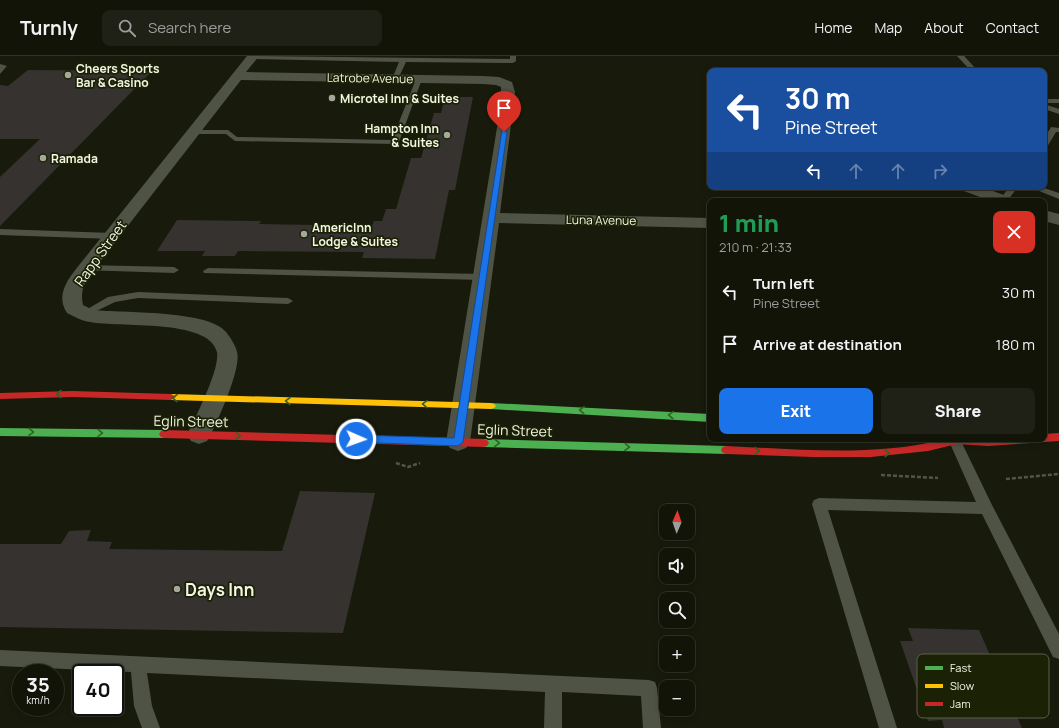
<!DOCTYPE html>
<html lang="en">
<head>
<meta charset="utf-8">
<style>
  body { margin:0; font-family:Manrope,sans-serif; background:#1f2116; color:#f1f3f6; height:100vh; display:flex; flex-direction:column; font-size:15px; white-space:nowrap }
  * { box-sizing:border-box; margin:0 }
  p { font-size:13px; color:#9c9e9c }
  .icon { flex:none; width:22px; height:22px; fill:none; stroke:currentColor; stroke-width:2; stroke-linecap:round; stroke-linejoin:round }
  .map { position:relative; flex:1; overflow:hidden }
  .details { position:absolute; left:707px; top:142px; width:340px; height:244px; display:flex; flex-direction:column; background:#121408; border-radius:8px; box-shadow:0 2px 6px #0003,0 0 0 1px #313329 }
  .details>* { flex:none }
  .top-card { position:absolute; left:707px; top:12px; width:340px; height:122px; border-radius:8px; box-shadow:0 2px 6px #0003,0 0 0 1px #313329; background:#1a4fa0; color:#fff; overflow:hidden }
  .needle { width:26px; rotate:2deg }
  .tools { position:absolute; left:659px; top:448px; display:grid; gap:8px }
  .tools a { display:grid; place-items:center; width:36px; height:36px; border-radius:8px; background:#121408; box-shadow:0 2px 6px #0003,0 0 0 1px #313329; font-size:20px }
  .speed { position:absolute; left:12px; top:608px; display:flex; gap:8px; font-size:20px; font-weight:700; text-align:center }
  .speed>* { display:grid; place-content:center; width:52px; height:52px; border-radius:50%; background:#121408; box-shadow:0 2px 6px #0003,0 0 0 1px #313329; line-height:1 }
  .speed small { font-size:10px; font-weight:400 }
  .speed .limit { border:2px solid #111; border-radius:6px; background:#fff; color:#111 }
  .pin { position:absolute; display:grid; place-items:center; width:34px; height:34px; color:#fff; margin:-41px -17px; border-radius:50% 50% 50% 0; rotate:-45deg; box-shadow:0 0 4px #0007 }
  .pin .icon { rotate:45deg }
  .me { position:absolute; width:44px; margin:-22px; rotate:92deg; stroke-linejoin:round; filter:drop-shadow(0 0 3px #0008) }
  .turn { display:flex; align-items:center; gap:14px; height:84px; padding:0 12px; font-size:18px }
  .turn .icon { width:52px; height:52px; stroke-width:2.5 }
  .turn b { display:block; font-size:28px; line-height:34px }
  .lanes { display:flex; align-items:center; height:38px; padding:0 12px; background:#0003; justify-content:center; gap:20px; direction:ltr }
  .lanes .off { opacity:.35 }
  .round { display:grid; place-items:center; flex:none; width:42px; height:42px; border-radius:8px; background:#1f2116 }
  .summary { display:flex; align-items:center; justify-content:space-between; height:68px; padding:0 12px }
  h1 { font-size:24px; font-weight:800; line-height:30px; color:#1e9e55 }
  .action { display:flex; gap:8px; margin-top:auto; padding:8px 12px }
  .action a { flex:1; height:46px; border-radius:8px; background:#1a73e8; color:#fff; font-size:16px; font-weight:800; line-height:46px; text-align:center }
  .action a+a { background:#1f2116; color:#f1f3f6 }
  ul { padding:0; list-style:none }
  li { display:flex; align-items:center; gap:12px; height:52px; padding:0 12px }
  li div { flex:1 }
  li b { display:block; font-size:15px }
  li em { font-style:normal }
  header { display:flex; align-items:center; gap:24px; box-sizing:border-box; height:56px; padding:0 20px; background:#121408; border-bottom:1px solid #313329 }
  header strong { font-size:19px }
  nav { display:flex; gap:22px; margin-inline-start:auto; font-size:14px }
  .search { width:280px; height:36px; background:#1f2116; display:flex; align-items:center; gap:10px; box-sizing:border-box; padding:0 14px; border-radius:8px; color:#9c9e9c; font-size:15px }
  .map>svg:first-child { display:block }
</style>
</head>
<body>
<header>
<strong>Turnly</strong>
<div class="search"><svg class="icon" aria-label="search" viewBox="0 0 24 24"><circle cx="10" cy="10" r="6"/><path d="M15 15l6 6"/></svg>Search here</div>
<nav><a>Home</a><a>Map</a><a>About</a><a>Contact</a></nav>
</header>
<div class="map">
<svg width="1059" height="672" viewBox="0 0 1059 672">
  <rect width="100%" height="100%" fill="#181b0b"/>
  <g fill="#35322f">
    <polygon points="28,14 152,15 0,170 0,121 40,83 0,83 0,29 8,30"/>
    <polygon points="445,41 473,41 455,134 449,134 435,203 362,202 364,196 238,195 235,200 202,200 205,195 157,195 177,164 261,165 259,168 372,170 374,165 382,165 386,153 396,153 411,102 421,102 434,57 441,57"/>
    <polygon points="300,435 375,437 343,577 0,571 0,488 61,488 69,475 91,474 87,485 112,486 109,493 282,495"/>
    <polygon points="908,572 979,574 1022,672 944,672 942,664 928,665 900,585 913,585"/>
  </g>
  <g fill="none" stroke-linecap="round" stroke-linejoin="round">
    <g stroke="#525548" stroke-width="2.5" stroke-dasharray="4 2" stroke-linecap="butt">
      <polyline points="396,407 408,411 420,407"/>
      <polyline points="881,419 938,422"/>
      <polyline points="1006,423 1059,418"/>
    </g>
    <g fill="#4f5345" fill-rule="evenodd">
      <polygon points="252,0 510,3 510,0 516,0 516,5 513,7 406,6 398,23 395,25 392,23 399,6 250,3 249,2"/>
      <polygon points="957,0 964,0 978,15 971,15"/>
      <polygon points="0,8 7,10 0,18"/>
      <polygon points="419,21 422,23 399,86 395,88 235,85 226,78 193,78 189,76 193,74 228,74 237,81 392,84 416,23"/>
      <rect x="1044" y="43" width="15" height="4"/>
      <polygon points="1044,48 1059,53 1059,58 1044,53"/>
      <polygon points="1051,71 1059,72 1059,76 1056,76 1047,91 1044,91 1044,83"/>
      <polygon points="1009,131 1018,131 1007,145 999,145"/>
      <polygon points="1029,131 1041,131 1059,137 1059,143"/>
      <polygon points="0,173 112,177 117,180 112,183 0,179"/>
      <polygon points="86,209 174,211 179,214 174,217 82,214 81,212"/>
      <polygon points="208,212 482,218 487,221 482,224 204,217 203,215"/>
      <polygon points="138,236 288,242 293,245 288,248 138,242 115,246 84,261 79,258 108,241"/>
      <polygon points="948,383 960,383 992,449 1059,578 1059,603 1053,601 982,458 828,454 897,672 879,672 812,448 814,444 819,442 976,446"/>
      <polygon points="0,594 649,624 655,626 657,632 661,672 643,672 641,640 562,636 562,672 544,672 545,636 147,617 152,650 160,672 142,672 134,650 131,616 0,610"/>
    </g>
    <g fill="#4f5345" fill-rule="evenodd">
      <path d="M247 0H259L246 16 483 20 499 21 512 26 515 36 500 157 710 162V172L499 167 470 386 466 392 458 395 450 392 446 386 501 47V31L496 29 483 28 241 24 92 216C84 227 80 235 83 249L93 254C122 257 206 254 225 275 229 279 236 290 237 296 242 312 216 370 207 385L199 388 191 385 187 379C195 362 220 314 217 296 209 262 118 272 90 266 82 265 75 261 67 257 55 239 68 223 80 208Z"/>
      <polygon points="959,131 982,131 1012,142 1014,145 991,145 961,134"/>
      <polygon points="1044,154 1059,158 1059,169 1044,165"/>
    </g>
    <g fill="#4caf50" fill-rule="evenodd">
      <polygon points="491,347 710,358 710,366 491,353 488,352 486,350 488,348"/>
      <polygon points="0,372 164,374 167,375 169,378 167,381 164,382 0,380"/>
      <polygon points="484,383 726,390 729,391 731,394 729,397 726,398 484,391 481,390 479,387 481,384"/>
    </g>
    <polygon fill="#ffc107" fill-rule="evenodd" points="171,338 491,347 494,348 496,350 494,352 491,353 171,344 166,341"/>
    <g fill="#c62828" fill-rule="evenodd">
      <polygon points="73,335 171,338 176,341 171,344 73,341 0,343 0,337"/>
      <polygon points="164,374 484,383 487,384 489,387 487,390 484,391 164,382 161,381 159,378 161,375"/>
      <path d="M1059 377V385L988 390 957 388 928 395 871 401H813L726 398 723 397 721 394 723 391 726 390C798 393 871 401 942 384L941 383H1044V378Z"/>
    </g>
  </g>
  <defs><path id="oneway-chevron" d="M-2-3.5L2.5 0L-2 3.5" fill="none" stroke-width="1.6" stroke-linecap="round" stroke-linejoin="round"/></defs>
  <g stroke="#316127">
    <use href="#oneway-chevron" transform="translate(59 338) rotate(180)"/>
    <use href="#oneway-chevron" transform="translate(175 342) rotate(-178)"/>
    <use href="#oneway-chevron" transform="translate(288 345) rotate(-179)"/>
    <use href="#oneway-chevron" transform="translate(425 348) rotate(-179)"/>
    <use href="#oneway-chevron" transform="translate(582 354) rotate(-177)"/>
    <use href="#oneway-chevron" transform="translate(671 359) rotate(-177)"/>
    <use href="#oneway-chevron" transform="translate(31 376) rotate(1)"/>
    <use href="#oneway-chevron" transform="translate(100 377) rotate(1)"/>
    <use href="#oneway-chevron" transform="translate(238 380) rotate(2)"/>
    <use href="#oneway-chevron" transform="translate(497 387) rotate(2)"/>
    <use href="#oneway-chevron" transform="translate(627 391) rotate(2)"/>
    <use href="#oneway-chevron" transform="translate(757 395) rotate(2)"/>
    <use href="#oneway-chevron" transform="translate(887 397) rotate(-2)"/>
  </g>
  <polygon fill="#1a73e8" stroke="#114b97" points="502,74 507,76 463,386 458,390 352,386 351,383 356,379 454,382"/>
  <g fill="#a5a999" stroke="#1b2105" stroke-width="1.5">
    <circle cx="68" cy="19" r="4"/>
    <circle cx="332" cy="42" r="4"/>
    <circle cx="447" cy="79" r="4"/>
    <circle cx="43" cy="102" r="4"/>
    <circle cx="304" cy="178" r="4"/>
    <circle cx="177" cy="533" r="4"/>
  </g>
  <g text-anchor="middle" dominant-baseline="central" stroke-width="3.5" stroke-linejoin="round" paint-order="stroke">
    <g font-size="12" font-weight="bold" fill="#f1f6e5" stroke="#1b2105" text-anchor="start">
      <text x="76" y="12">Cheers Sports<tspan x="76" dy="14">Bar &amp; Casino</tspan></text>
      <text x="340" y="42">Microtel Inn &amp; Suites</text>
      <text x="439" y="72" text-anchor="end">Hampton Inn<tspan x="439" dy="14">&amp; Suites</tspan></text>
      <text x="51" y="102">Ramada</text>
      <text x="312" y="171">AmericInn<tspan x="312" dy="14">Lodge &amp; Suites</tspan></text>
    </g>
    <g font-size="12" fill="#f1f6e5" stroke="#1b2105">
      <text transform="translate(370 22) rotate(1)">Latrobe Avenue</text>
      <text transform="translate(601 164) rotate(1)">Luna Avenue</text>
    </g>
    <g font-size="14" fill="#f1f6e5" stroke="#1b2105">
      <text transform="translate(100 197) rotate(-54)">Rapp Street</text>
      <text transform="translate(191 365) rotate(1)">Eglin Street</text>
      <text transform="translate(515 374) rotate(2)">Eglin Street</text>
    </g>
    <g font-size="17" font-weight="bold" fill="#f1f6e5" stroke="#1b2105" text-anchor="start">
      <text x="185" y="533">Days Inn</text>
    </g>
  </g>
  <rect x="917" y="598" width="132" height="64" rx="6" fill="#1b2105" stroke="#5b6148" stroke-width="1"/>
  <rect x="925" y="610" width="18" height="4" fill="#4caf50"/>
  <rect x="925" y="628" width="18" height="4" fill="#ffc107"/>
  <rect x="925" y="646" width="18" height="4" fill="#c62828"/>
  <g font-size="11" fill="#f1f6e5">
    <text x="950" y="616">Fast</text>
    <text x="950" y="634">Slow</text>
    <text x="950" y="652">Jam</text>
  </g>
</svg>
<div class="tools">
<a><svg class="needle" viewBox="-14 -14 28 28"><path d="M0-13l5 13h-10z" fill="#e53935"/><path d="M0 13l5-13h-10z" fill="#9c9e9c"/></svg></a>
<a><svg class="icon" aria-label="sound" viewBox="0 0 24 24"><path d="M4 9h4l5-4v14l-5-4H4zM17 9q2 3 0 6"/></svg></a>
<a><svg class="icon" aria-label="search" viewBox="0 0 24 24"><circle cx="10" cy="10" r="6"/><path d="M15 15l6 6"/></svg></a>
<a>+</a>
<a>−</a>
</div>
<div class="speed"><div>35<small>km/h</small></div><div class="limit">40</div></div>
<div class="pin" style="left:504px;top:76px;background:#d93025"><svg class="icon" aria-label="arrive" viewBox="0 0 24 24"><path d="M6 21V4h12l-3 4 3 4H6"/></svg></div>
<svg class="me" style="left:356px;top:383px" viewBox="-20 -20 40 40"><circle r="17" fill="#1a73e8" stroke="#fff" stroke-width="3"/><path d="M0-11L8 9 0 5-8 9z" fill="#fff"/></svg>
<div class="top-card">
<div class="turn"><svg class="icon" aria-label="left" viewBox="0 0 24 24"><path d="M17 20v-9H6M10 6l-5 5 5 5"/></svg><div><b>30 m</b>Pine Street</div></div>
<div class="lanes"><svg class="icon" aria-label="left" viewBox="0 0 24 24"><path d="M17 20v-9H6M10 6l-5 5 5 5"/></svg><svg class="icon off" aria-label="ahead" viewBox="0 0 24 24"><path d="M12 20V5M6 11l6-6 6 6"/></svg><svg class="icon off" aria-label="ahead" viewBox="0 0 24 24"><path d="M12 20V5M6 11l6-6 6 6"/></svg><svg class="icon off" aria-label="right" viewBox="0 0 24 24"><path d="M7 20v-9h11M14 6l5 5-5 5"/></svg></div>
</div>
<section class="details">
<div class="summary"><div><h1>1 min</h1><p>210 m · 21:33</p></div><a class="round" style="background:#d93025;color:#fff"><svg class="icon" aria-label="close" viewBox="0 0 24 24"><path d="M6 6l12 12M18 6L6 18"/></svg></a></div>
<ul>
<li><svg class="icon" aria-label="left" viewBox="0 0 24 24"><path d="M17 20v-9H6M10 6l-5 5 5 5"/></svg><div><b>Turn left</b><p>Pine Street</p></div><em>30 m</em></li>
<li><svg class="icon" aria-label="arrive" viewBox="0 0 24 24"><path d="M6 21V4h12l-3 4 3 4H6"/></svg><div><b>Arrive at destination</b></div><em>180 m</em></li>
</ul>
<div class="action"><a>Exit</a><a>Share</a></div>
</section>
</div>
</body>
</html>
